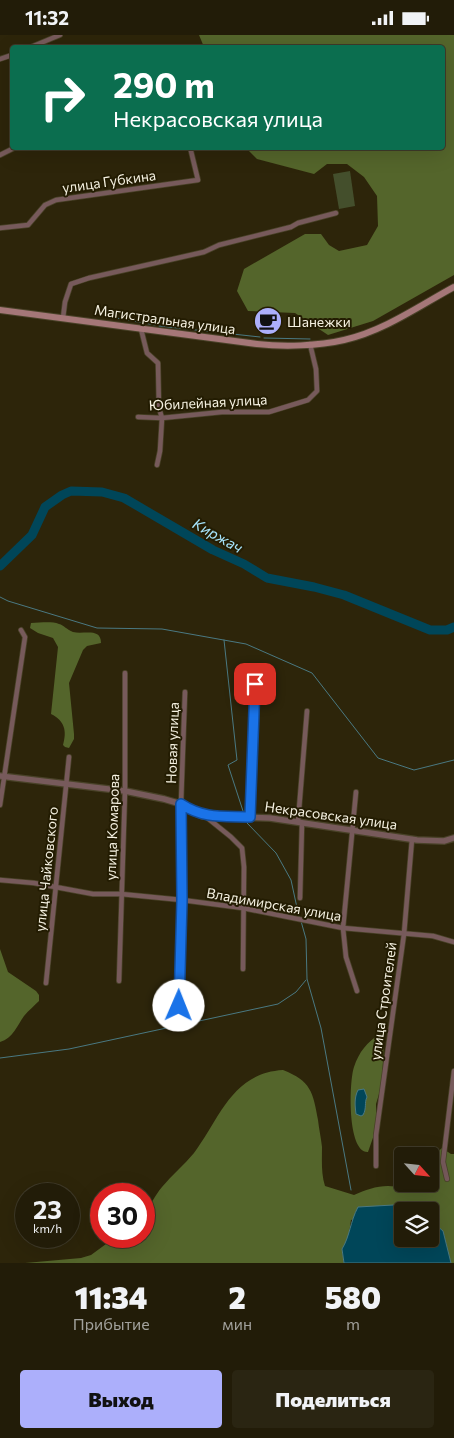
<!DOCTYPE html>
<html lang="ru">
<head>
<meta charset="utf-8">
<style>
  body { margin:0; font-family:Commissioner,sans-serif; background:#2a2512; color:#f1f3f6; height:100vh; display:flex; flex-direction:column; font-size:19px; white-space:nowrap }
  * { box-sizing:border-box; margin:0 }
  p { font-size:16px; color:#a2a19c }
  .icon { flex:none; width:28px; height:28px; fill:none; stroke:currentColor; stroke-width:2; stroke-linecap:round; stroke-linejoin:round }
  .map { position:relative; height:1228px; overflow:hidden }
  .sheet { display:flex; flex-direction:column; background:#221c08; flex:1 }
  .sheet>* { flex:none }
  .guide { position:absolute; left:10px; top:10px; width:435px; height:105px; border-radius:5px; box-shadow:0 5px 20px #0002,0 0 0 1px #3f3a29; background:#0b6e4f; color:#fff; overflow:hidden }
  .needle { width:32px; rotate:117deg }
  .tools { position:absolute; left:394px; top:1112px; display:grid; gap:10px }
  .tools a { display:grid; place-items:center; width:45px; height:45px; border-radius:5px; background:#221c08; box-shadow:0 5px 20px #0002,0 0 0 1px #3f3a29; font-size:25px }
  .speed { position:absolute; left:15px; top:1148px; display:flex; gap:10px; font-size:25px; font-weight:700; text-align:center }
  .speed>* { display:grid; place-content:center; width:65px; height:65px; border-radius:50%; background:#221c08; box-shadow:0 5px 20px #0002,0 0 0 1px #3f3a29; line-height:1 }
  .speed small { font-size:12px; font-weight:400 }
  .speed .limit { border:8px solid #d22; background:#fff; color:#111 }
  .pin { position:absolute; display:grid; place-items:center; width:42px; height:42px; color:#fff; margin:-21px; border-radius:10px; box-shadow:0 2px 8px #0006 }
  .me { position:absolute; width:55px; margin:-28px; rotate:1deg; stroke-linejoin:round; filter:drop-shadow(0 0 4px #0008) }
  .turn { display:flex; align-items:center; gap:18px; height:105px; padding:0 20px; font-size:22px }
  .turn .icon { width:65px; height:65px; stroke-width:2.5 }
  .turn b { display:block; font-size:35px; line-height:42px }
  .eta { display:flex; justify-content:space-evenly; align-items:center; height:85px; text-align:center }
  .eta b { font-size:30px; font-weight:800; line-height:35px }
  .action { display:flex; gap:10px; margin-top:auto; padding:10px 20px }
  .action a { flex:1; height:58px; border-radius:5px; background:#acaffb; color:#111; font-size:20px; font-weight:800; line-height:58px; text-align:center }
  .action a+a { background:#2a2512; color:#f1f3f6 }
  .status { display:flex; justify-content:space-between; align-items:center; height:35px; padding:0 25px; background:#221c08; direction:ltr }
  .status svg { height:14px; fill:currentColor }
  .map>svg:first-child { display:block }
</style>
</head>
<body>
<div class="status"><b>11:32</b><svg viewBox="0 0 49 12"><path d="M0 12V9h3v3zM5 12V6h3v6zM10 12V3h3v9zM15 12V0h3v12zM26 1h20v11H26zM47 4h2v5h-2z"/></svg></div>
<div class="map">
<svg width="454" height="1228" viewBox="0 0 454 1228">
  <rect width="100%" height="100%" fill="#2d250a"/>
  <polygon fill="#444f2c" points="350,136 355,171 339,174 333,139"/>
  <g fill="#54652b">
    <polygon points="199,0 454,0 454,240 373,286 328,300 295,278 248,276 237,256 244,234 305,199 321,199 329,210 339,216 367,210 378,191 377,161 364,142 347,129 327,129 314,139 257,124 246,113 442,112 442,12 204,12"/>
    <path d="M31 588C40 588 51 586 59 589 64 590 67 595 73 597 83 600 101 592 101 608L87 611 83 615 69 648 74 699V704L69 713 65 712 63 710C67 696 65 686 51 679L58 612 53 603 38 598 30 593Z"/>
    <path d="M0 914 8 937 36 956 39 960V966C34 971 29 975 24 981 17 991 13 1003 0 1007Z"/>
    <path d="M380 999 384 1002 382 1049 376 1069V1094L368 1117C347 1118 349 1046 354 1032 359 1017 367 1007 380 999Z"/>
    <path d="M283 1035C311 1046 313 1057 318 1085 319 1094 321 1103 322 1112 322 1126 321 1138 325 1151L354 1160C365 1155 376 1151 388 1151 405 1151 423 1161 436 1146L437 1140 430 1134C430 1124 434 1120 442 1113L451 1119H454V1228H451L443 1196 430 1185V1176H419L411 1169 351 1185 348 1205 342 1214 344 1228H25L81 1223 91 1220 117 1201H144V1177C152 1169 155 1160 162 1152 172 1140 184 1130 194 1118 220 1083 232 1038 283 1035Z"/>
  </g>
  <g fill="#004659" stroke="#4a7982">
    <path d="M364 1054 367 1062C364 1068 367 1073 363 1080L361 1081 356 1079C355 1071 354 1063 358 1055Z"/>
    <path d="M411 1169 419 1176H402V1204H430V1185L443 1196 451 1228H344L342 1214C350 1201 350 1187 358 1172Z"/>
  </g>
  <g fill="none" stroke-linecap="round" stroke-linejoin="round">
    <g stroke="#4a7982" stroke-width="1">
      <polyline points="111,282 155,290"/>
      <polyline points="159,291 260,302"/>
      <polyline points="264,303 310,304"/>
      <polyline points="0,562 8,566 97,593 162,594 246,609 312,638 378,723 414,735 454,725"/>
      <polyline points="224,605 237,725 228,730 244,779"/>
      <polyline points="247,788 276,818 291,845 299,882"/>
      <polyline points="301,886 306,904 307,944 321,993 351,1155"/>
      <polyline points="0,1023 69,1014 278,969 296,957 306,945"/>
    </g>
    <polyline stroke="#004659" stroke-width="9" points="0,531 32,500 45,472 62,460 71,456 102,457 124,463 213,515 244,529 267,543 314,552 344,560 430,595 447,595 454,592"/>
    <defs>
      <g id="minor">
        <polyline points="31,12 60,0"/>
        <polyline points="0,24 12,20"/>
        <polyline points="0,120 16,112"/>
        <polyline points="0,193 28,190 45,170 56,165 198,145 190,112"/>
        <polyline points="63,283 65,267 71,249 89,243 204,217 219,210 291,192 298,188 336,178"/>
        <polyline points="141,294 147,318 158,328 159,373 162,383 160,416 157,430"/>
        <polyline points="138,382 162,383 222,377 269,377 308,365 317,356 316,334 310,309"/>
        <polyline points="356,757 343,893 346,922 357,956"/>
        <polyline points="0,770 25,602 21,595"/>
        <polyline points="205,781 231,802 242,813 244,832 243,934"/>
        <polyline points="250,782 255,649"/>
        <polyline points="298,787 307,676"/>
        <polyline points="0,845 34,848 93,859 121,859 182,865 243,873 343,893 433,901 454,907"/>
        <polyline points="300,863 302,788"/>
        <polyline points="119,946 125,756 125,638"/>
        <polyline points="46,948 69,722"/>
        <polyline points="179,971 182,865 181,769 185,657"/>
        <polyline points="376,1131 376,1100 404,899 412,804"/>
        <polyline points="447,1144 443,1127 454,1036"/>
      </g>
      <polyline id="tertiary" points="0,741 125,756 164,764 181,769 193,777 203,781 270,783 417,805 444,806 454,803"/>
      <path id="secondary" d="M0 275 257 309C284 312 318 311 344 305 384 296 419 271 454 252"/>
    </defs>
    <use href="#minor" stroke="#494228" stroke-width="6"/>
    <use href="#tertiary" stroke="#494228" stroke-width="8"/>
    <use href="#secondary" stroke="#494228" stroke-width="8"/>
    <use href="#minor" stroke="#775a5b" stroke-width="4.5"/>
    <use href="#tertiary" stroke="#775a5b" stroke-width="5.5"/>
    <use href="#secondary" stroke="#a57778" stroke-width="6"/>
  </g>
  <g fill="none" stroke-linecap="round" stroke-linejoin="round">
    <defs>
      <path id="route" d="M179 971 182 865 181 769C204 784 223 781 250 782L255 649"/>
    </defs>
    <use href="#route" stroke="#114b97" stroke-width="12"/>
    <use href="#route" stroke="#1a73e8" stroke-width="9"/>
  </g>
  <defs>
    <symbol id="cafe-disc" viewBox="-11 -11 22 22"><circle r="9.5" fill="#acaffb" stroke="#231c02"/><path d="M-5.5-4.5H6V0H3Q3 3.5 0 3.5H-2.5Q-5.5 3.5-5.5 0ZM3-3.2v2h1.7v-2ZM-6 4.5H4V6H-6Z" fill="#111"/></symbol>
  </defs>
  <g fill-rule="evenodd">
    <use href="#cafe-disc" x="252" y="270" width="32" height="32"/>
  </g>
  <g text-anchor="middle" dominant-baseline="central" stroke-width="4" stroke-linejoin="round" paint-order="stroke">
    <g font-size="14" fill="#f5f1e1" stroke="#231c02">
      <text transform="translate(109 146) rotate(-8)">улица Губкина</text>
      <text transform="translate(165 284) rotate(8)">Магистральная улица</text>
      <text transform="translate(208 367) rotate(-3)">Юбилейная улица</text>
      <text transform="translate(172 708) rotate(-88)">Новая улица</text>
      <text transform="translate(331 780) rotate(8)">Некрасовская улица</text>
      <text transform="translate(112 792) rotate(-88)">улица Комарова</text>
      <text transform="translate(46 834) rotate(-84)">улица Чайковского</text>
      <text transform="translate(274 869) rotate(10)">Владимирская улица</text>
      <text transform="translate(383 966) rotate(-82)">улица Строителей</text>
    </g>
    <g font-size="14" fill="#f5f1e1" stroke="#231c02" text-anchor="start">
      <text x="287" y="286">Шанежки</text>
    </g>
    <g font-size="15" font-style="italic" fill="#a6e3fa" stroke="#231c02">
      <text transform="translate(218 500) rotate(29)">Киржач</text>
    </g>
  </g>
</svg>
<div class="tools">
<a><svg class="needle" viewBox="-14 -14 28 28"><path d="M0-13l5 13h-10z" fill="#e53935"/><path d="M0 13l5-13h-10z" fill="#a2a19c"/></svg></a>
<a><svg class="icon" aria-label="layers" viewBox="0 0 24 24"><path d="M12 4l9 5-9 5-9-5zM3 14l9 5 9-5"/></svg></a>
</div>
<div class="speed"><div>23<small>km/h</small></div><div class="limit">30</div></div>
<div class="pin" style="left:255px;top:649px;background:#d93025"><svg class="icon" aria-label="arrive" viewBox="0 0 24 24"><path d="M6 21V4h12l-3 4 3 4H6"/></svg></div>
<svg class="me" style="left:179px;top:971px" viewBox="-20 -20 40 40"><circle r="19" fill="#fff"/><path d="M0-13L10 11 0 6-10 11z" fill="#1a73e8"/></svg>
<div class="guide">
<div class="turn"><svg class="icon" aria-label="right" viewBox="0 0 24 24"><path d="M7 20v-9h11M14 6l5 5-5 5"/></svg><div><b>290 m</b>Некрасовская улица</div></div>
</div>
</div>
<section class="sheet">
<div class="eta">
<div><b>11:34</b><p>Прибытие</p></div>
<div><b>2</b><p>мин</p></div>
<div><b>580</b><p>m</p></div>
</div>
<div class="action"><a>Выход</a><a>Поделиться</a></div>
</section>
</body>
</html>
